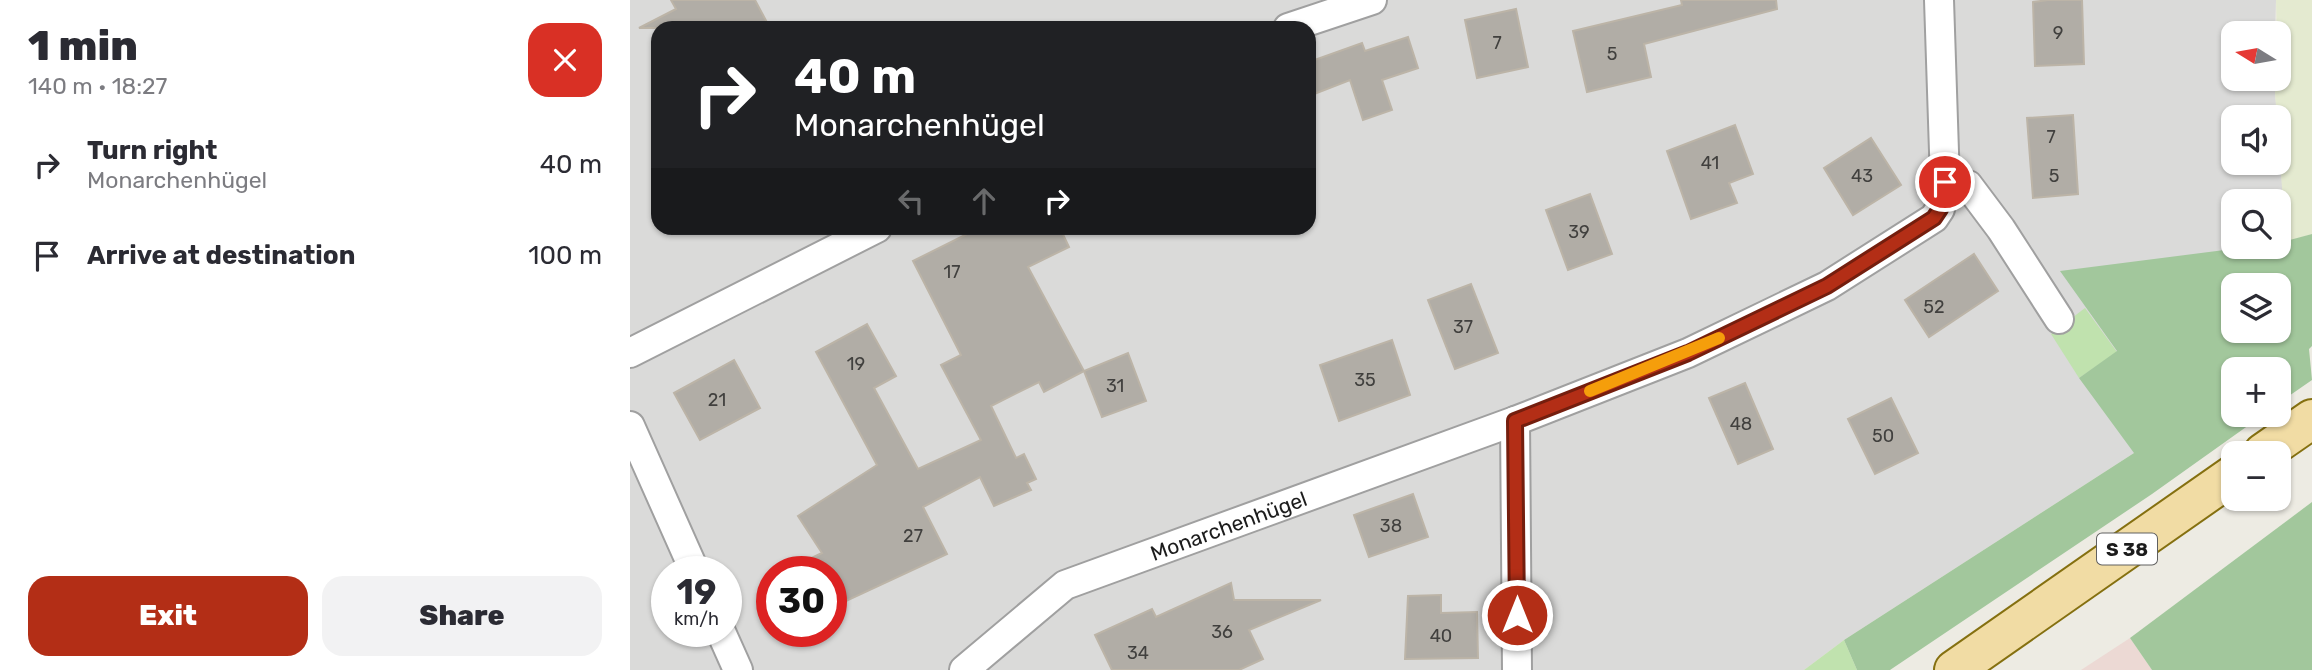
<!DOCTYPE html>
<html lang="en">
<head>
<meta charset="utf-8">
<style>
  body { margin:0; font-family:Rubik,sans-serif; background:#f2f2f3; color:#2b2b33; height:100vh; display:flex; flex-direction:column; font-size:26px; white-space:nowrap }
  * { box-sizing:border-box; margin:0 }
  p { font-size:23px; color:#7c7c81 }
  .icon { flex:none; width:38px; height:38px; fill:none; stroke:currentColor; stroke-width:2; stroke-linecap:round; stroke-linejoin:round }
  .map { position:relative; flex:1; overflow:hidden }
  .details { display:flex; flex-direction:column; background:#fff; width:630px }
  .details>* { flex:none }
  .top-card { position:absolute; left:21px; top:21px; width:665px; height:214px; border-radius:21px; box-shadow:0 2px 5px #0004; background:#202124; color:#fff; overflow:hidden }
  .needle { width:46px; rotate:281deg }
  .fabs { position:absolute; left:1591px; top:21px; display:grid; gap:14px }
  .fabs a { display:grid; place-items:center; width:70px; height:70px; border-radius:14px; background:#fff; box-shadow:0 2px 5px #0004; font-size:35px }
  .speed { position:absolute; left:21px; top:556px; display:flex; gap:14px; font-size:35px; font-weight:700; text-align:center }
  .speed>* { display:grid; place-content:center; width:91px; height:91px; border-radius:50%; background:#fff; box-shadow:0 2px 5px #0004; line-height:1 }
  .speed small { font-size:18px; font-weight:400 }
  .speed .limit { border:10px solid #d22; background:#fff; color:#111 }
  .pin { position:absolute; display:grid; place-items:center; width:60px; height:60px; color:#fff; margin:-30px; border:4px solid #fff; border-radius:50%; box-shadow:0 2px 7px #0007 }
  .me { position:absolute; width:77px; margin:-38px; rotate:0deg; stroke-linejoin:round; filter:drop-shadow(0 0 5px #0008) }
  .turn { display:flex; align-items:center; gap:24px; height:147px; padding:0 28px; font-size:32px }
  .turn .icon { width:91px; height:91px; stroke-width:2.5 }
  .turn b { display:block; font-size:49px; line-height:60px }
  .lanes { display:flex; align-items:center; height:66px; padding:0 28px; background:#0003; justify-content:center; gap:35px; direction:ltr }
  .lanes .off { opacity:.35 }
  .round { display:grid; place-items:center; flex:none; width:74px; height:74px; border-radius:21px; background:#f2f2f3 }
  .head { display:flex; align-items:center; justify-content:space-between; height:119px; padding:0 28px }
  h1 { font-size:42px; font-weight:800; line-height:52px }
  .button { display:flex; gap:14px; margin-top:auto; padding:14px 28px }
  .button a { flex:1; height:80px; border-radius:21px; background:#b32e16; color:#fff; font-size:28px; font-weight:800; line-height:80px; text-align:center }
  .button a+a { background:#f2f2f3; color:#2b2b33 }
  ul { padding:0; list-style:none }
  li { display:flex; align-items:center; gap:21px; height:91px; padding:0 28px }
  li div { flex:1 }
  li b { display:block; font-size:26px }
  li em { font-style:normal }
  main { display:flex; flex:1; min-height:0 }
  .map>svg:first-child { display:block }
</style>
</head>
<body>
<main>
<section class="details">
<div class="head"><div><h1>1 min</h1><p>140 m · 18:27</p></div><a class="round" style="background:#d93025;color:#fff"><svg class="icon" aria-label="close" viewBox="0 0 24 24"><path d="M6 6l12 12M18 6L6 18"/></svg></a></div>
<ul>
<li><svg class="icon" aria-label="right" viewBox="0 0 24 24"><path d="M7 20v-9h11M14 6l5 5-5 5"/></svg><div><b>Turn right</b><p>Monarchenhügel</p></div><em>40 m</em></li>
<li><svg class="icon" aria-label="arrive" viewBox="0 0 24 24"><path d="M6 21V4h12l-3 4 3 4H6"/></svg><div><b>Arrive at destination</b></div><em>100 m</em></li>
</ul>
<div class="button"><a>Exit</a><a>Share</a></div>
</section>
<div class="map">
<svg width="1682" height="670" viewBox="0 0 1682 670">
  <rect width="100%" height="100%" fill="#edebe3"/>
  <path fill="#dadad9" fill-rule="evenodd" d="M0 0H1646L1645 33H1603V79H1644L1647 117H1603V163H1648L1649 139 1656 242 1679 349 1603 369 1504 453 1214 640 1174 670H0ZM28 28H679V228H28ZM1603 201H1648V247H1603ZM1603 285H1648V331H1603ZM37 572H96V632H37ZM142 572H201V632H142Z"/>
  <polygon fill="#ecd9d4" points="1500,638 1522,670 1451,670"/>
  <polygon fill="#e4ead0" points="1646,0 1682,0 1682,234 1656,242 1644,79 1648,79"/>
  <g fill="#c0e2ae">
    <polygon points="1455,308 1487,352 1449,378 1421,334"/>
    <polygon points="1214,640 1227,670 1174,670"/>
  </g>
  <g fill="#a2c79c" fill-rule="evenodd">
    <path d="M1682 234V346L1679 349 1682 380 1649 403 1648 369H1603V415H1633L1522 494 1260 670H1227L1214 640 1504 453 1449 378 1487 351 1430 271 1618 247H1648L1649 243ZM1603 285H1648V331H1603Z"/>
    <polygon points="1682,502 1682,670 1522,670 1500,638"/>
  </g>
  <g fill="#b1ada6" stroke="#bcb4a7" stroke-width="2">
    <polygon points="41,0 125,0 140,28 9,28 46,9"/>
    <polygon points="1051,0 1146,0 1147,9 1014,44 1021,77 957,92 943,31 1052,5"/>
    <polygon points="1418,0 1452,0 1454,64 1405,66 1403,2"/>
    <polygon points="886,9 898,67 847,78 835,20"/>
    <polygon points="778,37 788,68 752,80 762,110 733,120 720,80 679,96 679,62 732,43 735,51"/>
    <polygon points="1443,115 1448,194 1403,198 1397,118"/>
    <polygon points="1105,125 1123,174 1099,183 1107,203 1061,219 1037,151"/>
    <polygon points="1241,138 1271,185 1223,215 1194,168"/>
    <polygon points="960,194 982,254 938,270 916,210"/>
    <polygon points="349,228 430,228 439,247 398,267 454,371 414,392 409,382 361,406 386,458 394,454 406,479 397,483 401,490 364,506 350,477 293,507 317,554 201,608 201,572 152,572 192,553 168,516 247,465 186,352 237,324 266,376 244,388 288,469 351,440 311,365 331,355 283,261"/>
    <polygon points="1344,254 1368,291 1299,337 1275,300"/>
    <polygon points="841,284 868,353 825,369 798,300"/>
    <polygon points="762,340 780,395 709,421 690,365"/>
    <polygon points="498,353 516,401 472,417 454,371"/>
    <polygon points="104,360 130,408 70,440 44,393"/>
    <polygon points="1115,383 1143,449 1108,464 1079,398"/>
    <polygon points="1261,398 1288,453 1245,474 1218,419"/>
    <polygon points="783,494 798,537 739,557 724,515"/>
    <polygon points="601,583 604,600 691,600 619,630 633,659 609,670 482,670 465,635 522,609 526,617"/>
    <polygon points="811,595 811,613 847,612 848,658 775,659 778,596"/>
  </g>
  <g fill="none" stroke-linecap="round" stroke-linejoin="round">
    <defs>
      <g id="street">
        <polyline points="658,28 742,0"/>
        <polyline points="1315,182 1338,185 1371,229 1429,319"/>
        <polyline points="0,353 247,228"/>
        <polyline points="885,421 887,670"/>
        <polyline points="0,426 65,572"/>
        <polyline points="91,632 108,670"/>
        <path id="s1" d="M334 670 435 585 885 421 1058 353 1197 286 1304 218 1310 209 1315 182 1309 0"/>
      </g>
      <g id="primary">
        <polyline points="1633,453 1682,419"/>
        <polyline points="1324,670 1603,475"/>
      </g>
    </defs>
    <use href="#street" stroke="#a0a0a0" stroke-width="32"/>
    <use href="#primary" stroke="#857010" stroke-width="42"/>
    <use href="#street" stroke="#fff" stroke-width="28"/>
    <use href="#primary" stroke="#f1dca4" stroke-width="38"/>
  </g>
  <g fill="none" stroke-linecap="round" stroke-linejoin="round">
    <defs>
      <polyline id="route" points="887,615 885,421 1058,353 1197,286 1304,218 1310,209 1315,182"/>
    </defs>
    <use href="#route" stroke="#741e0e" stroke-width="18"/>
    <use href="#route" stroke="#b32e16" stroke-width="12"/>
    <polyline stroke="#f59e0b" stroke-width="12" points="960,391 1089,338"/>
  </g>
  <g text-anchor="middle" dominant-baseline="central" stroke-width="5" stroke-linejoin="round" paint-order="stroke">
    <g font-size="18" fill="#41403e">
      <text x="1428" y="33">9</text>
      <text x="867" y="43">7</text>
      <text x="982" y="54">5</text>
      <text x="1421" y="137">7</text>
      <text x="1080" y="163">41</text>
      <text x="1232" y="176">43</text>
      <text x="1424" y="176">5</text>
      <text x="949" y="232">39</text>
      <text x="322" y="272">17</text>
      <text x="1304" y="307">52</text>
      <text x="833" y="327">37</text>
      <text x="226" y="364">19</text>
      <text x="735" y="380">35</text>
      <text x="485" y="386">31</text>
      <text x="87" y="400">21</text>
      <text x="1111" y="424">48</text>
      <text x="1253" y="436">50</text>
      <text x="761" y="526">38</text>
      <text x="283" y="536">27</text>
      <text x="592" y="632">36</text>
      <text x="811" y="636">40</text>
      <text x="508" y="653">34</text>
    </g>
    <rect fill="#fff" stroke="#606060" stroke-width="2" x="1467" y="533.5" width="60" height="31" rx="5"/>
    <g font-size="19" font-weight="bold" fill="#1c1c1c">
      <text x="1497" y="549">S 38</text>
    </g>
    <g font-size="21" fill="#1c1c1c" stroke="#fff">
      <text stroke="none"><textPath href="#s1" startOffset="306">Monarchenhügel</textPath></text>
    </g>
  </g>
</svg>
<div class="fabs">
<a><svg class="needle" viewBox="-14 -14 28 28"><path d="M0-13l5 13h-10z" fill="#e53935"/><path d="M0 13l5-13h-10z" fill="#7c7c81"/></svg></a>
<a><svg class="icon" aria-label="sound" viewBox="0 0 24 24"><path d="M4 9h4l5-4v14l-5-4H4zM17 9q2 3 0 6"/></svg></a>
<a><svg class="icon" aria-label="search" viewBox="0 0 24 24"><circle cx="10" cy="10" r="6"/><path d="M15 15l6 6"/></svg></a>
<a><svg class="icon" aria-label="layers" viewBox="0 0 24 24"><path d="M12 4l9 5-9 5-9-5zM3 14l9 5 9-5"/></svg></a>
<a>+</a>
<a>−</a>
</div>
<div class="speed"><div>19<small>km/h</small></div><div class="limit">30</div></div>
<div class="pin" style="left:1315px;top:182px;background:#d93025"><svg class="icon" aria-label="arrive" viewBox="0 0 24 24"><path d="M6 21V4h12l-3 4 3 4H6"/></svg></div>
<svg class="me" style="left:887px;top:615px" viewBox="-20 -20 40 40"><circle r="17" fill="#b32e16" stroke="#fff" stroke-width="3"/><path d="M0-11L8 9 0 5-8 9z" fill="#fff"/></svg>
<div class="top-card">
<div class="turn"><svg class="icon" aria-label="right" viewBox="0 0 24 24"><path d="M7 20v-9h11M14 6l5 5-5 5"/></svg><div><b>40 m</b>Monarchenhügel</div></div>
<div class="lanes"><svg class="icon off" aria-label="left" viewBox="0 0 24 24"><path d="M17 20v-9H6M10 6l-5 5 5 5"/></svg><svg class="icon off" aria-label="ahead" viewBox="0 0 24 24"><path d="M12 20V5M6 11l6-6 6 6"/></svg><svg class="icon" aria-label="right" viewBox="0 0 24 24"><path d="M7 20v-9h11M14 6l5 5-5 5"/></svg></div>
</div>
</div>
</main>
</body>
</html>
